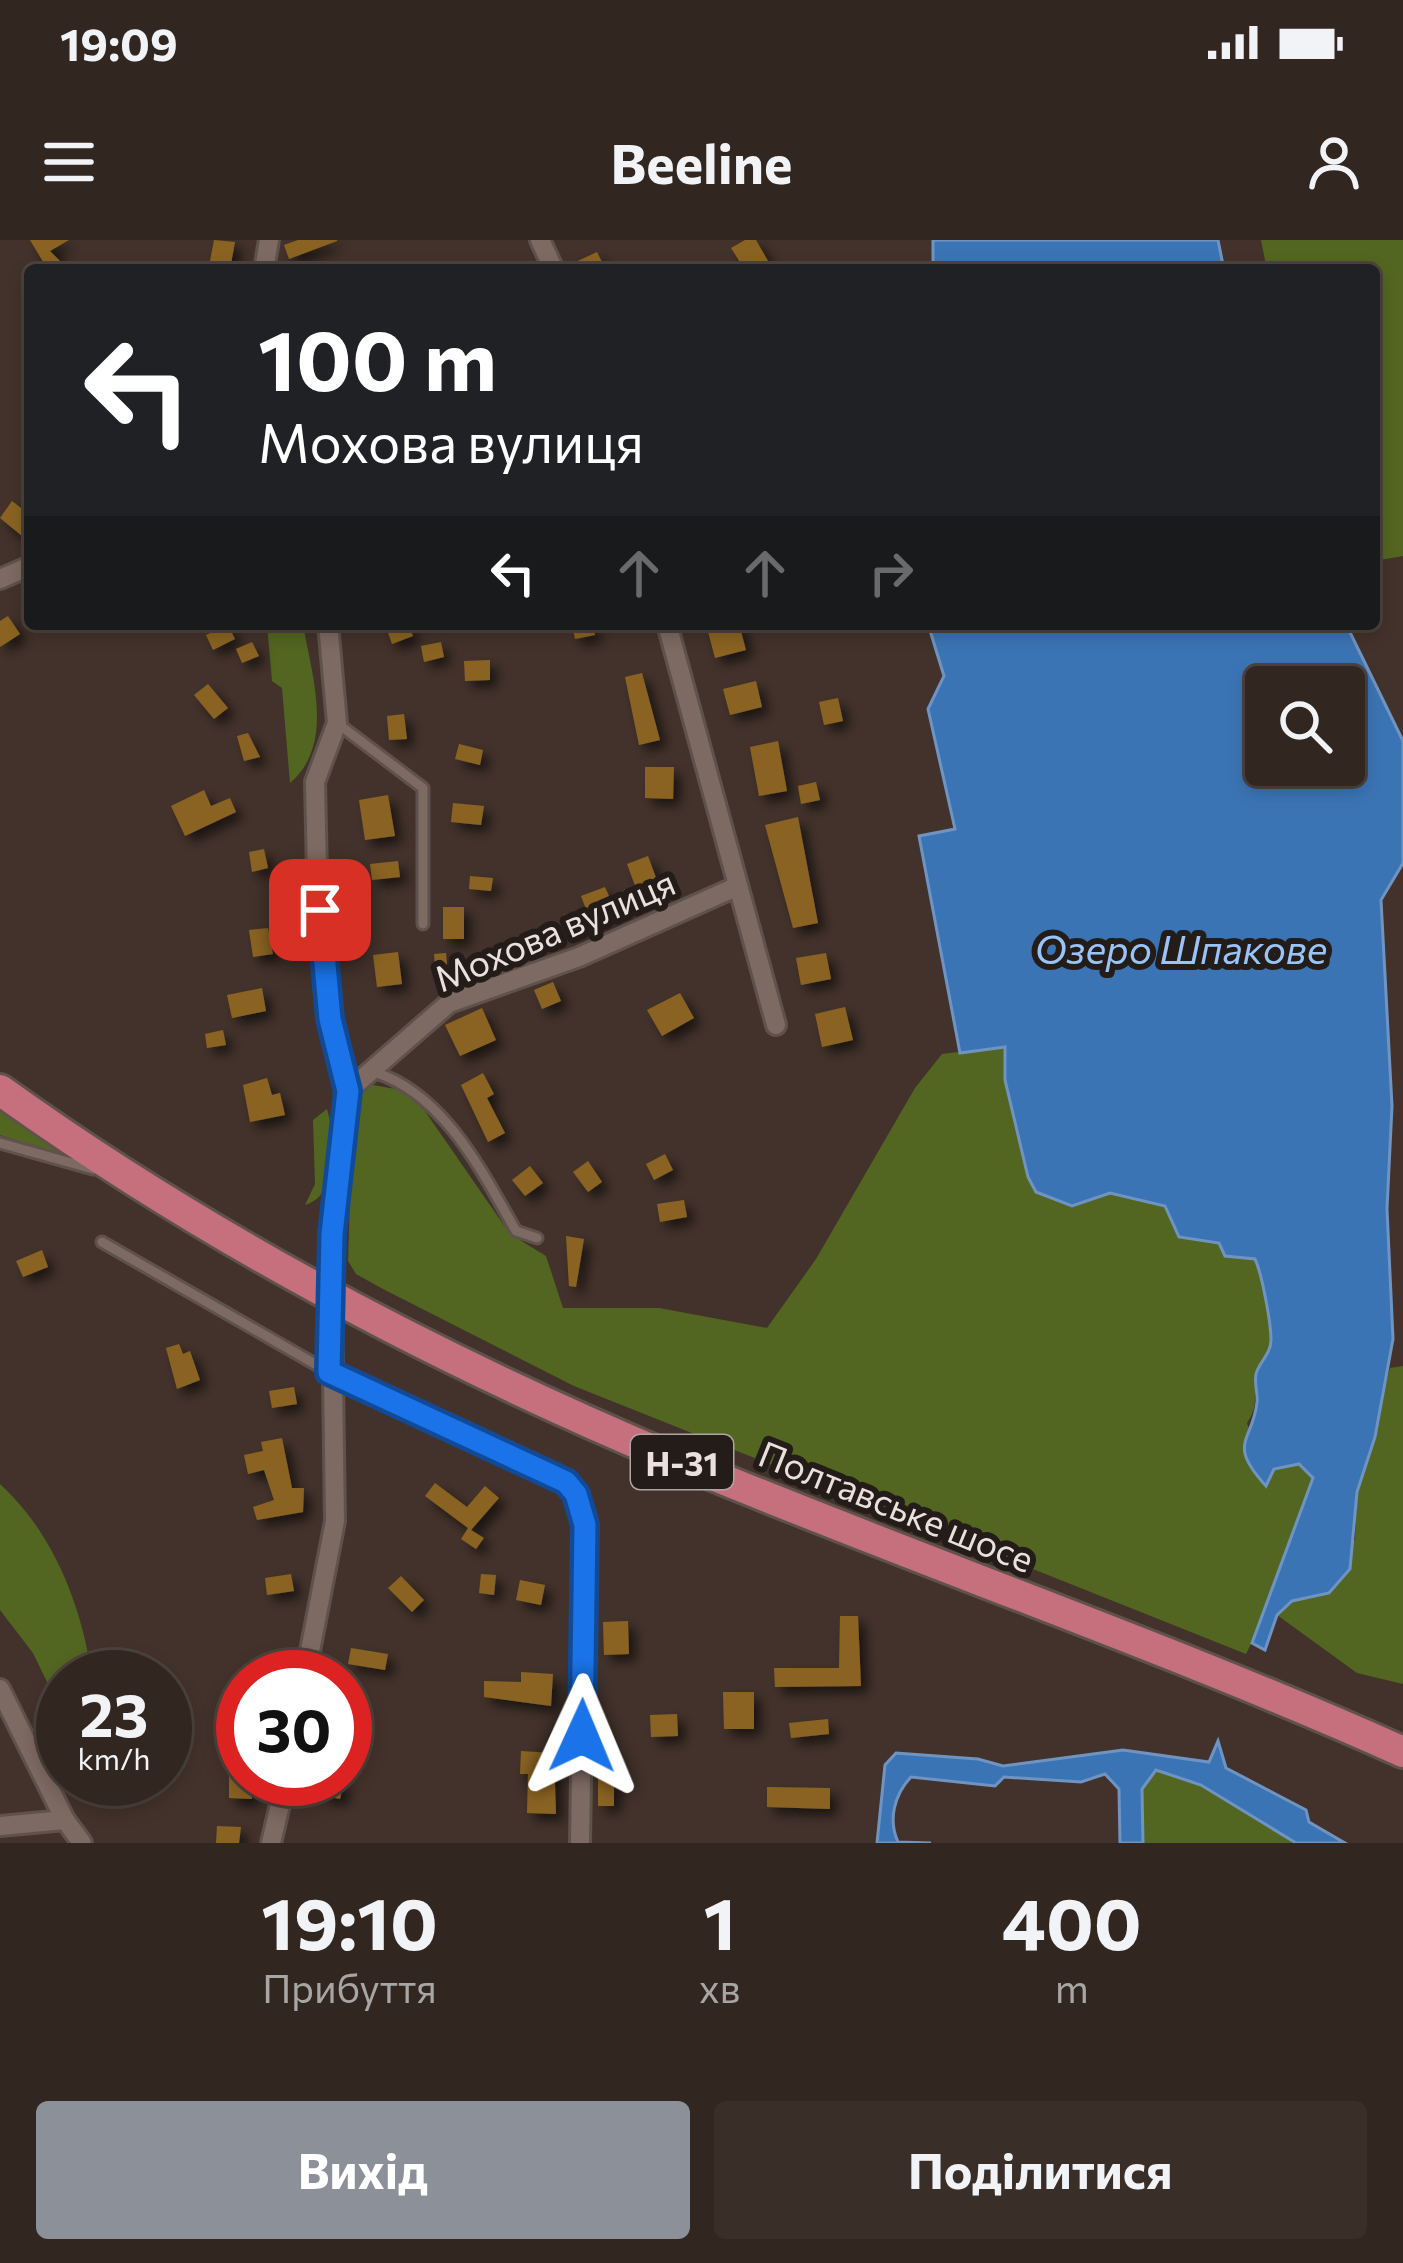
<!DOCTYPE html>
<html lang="uk">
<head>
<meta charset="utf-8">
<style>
  body { margin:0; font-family:Commissioner,sans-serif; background:#3a2e29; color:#f1f3f6; height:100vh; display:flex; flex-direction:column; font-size:45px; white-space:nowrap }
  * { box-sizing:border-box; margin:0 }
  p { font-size:39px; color:#a8a5a5 }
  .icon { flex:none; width:66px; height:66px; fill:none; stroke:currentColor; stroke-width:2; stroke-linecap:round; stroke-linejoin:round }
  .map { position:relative; height:1603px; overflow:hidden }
  .drawer { display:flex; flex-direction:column; background:#322620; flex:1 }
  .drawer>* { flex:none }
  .guide { position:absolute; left:24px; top:24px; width:1356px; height:366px; border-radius:12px; box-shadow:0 6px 18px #0003,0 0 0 3px #4d433e; background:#202124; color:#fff; overflow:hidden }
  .fabs { position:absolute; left:1245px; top:426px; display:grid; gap:24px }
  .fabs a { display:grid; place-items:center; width:120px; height:120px; border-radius:12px; background:#322620; box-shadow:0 6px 18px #0003,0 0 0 3px #4d433e; font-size:60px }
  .speed { position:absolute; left:36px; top:1410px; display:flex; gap:24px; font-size:60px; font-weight:700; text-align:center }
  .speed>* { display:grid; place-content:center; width:156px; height:156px; border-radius:50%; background:#322620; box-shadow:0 6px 18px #0003,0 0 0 3px #4d433e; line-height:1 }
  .speed small { font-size:30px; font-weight:400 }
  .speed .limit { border:18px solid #d22; background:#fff; color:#111 }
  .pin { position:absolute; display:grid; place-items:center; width:102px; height:102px; color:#fff; margin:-51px; border-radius:24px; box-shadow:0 6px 18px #0006 }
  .me { position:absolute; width:132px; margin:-66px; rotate:1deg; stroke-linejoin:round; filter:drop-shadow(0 0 9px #0008) }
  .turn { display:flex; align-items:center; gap:42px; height:252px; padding:0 36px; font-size:54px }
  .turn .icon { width:156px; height:156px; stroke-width:2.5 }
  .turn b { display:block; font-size:84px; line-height:102px }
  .lanes { display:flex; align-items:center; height:114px; padding:0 36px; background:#0003; justify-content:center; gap:60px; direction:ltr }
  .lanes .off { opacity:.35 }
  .eta { display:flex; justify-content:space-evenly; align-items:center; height:204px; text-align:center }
  .eta b { font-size:72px; font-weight:700; line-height:84px }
  .primary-button { display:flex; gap:24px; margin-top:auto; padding:24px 36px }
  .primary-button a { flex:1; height:138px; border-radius:12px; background:#8c9099; color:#fff; font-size:48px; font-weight:700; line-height:138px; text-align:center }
  .primary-button a+a { background:#3a2e29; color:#f1f3f6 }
  .status { display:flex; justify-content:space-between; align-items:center; height:84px; padding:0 60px; background:#322620; direction:ltr }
  .status svg { height:33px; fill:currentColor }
  header { display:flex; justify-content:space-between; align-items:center; height:156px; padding:0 36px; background:#322620; font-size:54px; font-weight:700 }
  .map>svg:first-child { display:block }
</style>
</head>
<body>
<div class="status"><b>19:09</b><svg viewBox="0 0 49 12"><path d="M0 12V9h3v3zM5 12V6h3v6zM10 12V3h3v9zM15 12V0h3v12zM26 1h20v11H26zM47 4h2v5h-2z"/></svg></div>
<header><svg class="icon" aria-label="menu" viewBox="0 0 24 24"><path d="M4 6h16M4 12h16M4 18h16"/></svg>Beeline<svg class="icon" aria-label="person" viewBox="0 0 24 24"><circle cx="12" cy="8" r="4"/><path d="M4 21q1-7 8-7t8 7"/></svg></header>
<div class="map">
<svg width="1403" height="1603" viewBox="0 0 1403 1603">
  <defs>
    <filter id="shadow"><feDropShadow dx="7" dy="7" stdDeviation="6" flood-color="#0009"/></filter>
  </defs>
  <rect width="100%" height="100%" fill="#43322b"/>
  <g fill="#526621">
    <polygon points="1261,0 1403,0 1403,316 1374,321 1374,30 1267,30"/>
    <path d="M267 384H303C311 433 336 504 290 543L282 448 272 441Z"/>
    <path d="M1005 806V840L1028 937 1091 957 1110 953 1165 966 1179 997 1219 1003 1225 1016 1255 1019C1263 1037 1272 1083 1271 1102 1270 1116 1258 1125 1256 1138 1253 1158 1259 1165 1247 1183L1267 1245 1274 1229 1299 1224 1313 1238C1287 1296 1276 1358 1246 1414L574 1146 383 1049 356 1034 348 1021 352 889 363 851 373 845 401 850 420 864 510 994 546 1016 563 1068H659L767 1088 816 1019 915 848 942 814Z"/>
    <polygon points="0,868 88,923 0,895"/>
    <path d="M327 869C336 899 340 955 305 965L315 944 313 880Z"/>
    <polygon points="1403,1126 1403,1444 1357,1433 1277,1375 1355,1300 1357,1252 1390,1128"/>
    <path d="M0 1244C53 1292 82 1366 92 1437H63V1475L33 1413 0 1370Z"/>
    <polygon points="1156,1530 1201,1545 1296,1603 1143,1603 1142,1549"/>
  </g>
  <g fill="#3b74b5" stroke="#7094c1" stroke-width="3" fill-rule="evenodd">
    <polygon points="933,0 1218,0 1224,30 933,30"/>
    <path d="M928 384H1346L1403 501V623L1381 660 1392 866 1387 969 1393 1099 1375 1197 1357 1252 1350 1329 1329 1353 1292 1361 1277 1375 1265 1410 1252 1403 1313 1238 1299 1224 1274 1229 1266 1246C1226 1202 1253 1202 1257 1162 1258 1154 1254 1143 1256 1134 1259 1122 1271 1114 1271 1100 1271 1083 1262 1034 1255 1019L1225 1016 1219 1003 1179 997 1165 966 1110 953 1072 966 1036 952 1028 937 1005 840V807L960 813 919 596 955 589 928 469 944 436ZM1344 447V525H1266V447Z"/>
    <path d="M1218 1501 1226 1528 1306 1570 1309 1582 1345 1603H1296L1201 1545 1156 1530 1142 1549 1143 1603H1120L1119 1549 1105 1534 1081 1542 1004 1537 995 1546 911 1537C894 1555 888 1580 898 1602L931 1603H877L885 1525 896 1513 978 1519 1003 1526 1123 1510 1209 1522Z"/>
  </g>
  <g fill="#8a6423" filter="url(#shadow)">
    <polygon points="30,0 69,0 50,11 69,30 48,30"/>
    <polygon points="214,0 235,2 231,24 210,21"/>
    <polygon points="298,0 337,0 337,1 289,19 284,5"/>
    <polygon points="745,0 756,0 768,21 745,30 731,8"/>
    <polygon points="597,12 606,30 567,30 567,26"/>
    <polygon points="12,261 30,275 22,296 0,278"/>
    <polygon points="8,376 20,394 0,407 0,381"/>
    <polygon points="385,384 408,384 413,396 392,404"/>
    <polygon points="572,384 593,384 595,395 575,399"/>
    <polygon points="706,384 739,384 746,410 715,418"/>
    <polygon points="228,385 235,399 213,410 206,395"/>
    <polygon points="252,402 259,416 242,423 236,409"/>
    <polygon points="441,402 444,417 424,422 421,406"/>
    <polygon points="490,420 490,440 465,441 464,421"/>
    <polygon points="642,433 660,500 639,505 625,437"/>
    <polygon points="756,441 762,467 730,475 723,449"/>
    <polygon points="208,444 228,468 214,479 194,455"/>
    <polygon points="838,458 843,481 824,485 819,462"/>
    <polygon points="404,474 407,499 389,500 387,476"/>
    <polygon points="248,493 260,517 244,521 237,496"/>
    <polygon points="778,501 787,551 759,556 750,507"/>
    <polygon points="459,504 483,510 480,525 455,519"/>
    <polygon points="645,527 674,527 673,559 645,558"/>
    <polygon points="816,542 820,560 801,564 798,546"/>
    <polygon points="204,550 211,566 230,558 236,572 185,596 171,566"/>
    <polygon points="388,555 395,596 365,600 359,560"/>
    <polygon points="453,563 484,566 481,585 451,582"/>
    <polygon points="798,577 818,683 793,688 765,585"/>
    <polygon points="264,609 268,628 252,632 249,612"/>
    <polygon points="648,616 658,643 637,651 627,624"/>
    <polygon points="398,621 400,637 372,640 370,624"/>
    <polygon points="470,636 493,638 491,651 469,649"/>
    <polygon points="605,647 616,672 567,692 563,675 586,669 581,656"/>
    <rect x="443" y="667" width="21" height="32"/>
    <polygon points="268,688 273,714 253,717 249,690"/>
    <polygon points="398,712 402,744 377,747 373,715"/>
    <polygon points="446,713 448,735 436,737 434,714"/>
    <polygon points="826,713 831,739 801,745 796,718"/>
    <polygon points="553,742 561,761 542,769 534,750"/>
    <polygon points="262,748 266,771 232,778 227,755"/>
    <polygon points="680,753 694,778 662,796 647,770"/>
    <polygon points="845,767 853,800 822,807 815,774"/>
    <polygon points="482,768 496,800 460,816 445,785"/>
    <polygon points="223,790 226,805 207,808 205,794"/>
    <polygon points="483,833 494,854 487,858 505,893 488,902 461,845"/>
    <polygon points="267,838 272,855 280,853 285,875 250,882 243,845"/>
    <polygon points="665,914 673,930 654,940 646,924"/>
    <polygon points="588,921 602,942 588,952 573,932"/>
    <polygon points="530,926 543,943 525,956 512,940"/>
    <polygon points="684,960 687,977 660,982 657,964"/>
    <polygon points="566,996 584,999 576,1047 569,1046"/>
    <polygon points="42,1010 48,1027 23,1037 16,1021"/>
    <polygon points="179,1104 183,1114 190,1111 200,1140 177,1149 166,1108"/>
    <polygon points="294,1147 297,1164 272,1168 269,1151"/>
    <polygon points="282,1198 292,1248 304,1248 303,1272 257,1280 253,1267 274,1260 264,1230 248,1234 244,1215 263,1211 261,1202"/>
    <polygon points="435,1243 467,1267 485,1246 499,1258 471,1290 484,1298 476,1309 461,1299 468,1288 425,1256"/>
    <polygon points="291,1334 294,1351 267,1355 265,1338"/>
    <polygon points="481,1334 496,1335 494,1355 479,1353"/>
    <polygon points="401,1336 424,1360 412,1372 388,1348"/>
    <polygon points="520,1340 545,1345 541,1365 516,1360"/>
    <polygon points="840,1376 858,1376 861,1446 775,1447 774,1428 839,1428"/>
    <polygon points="628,1381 629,1414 604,1415 603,1382"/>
    <polygon points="351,1408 388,1414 385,1430 348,1424"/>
    <polygon points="521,1432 553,1434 551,1466 484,1457 484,1441 521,1442"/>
    <polygon points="723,1452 754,1452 754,1489 724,1489"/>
    <polygon points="677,1474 678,1496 651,1497 650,1475"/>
    <polygon points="828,1479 829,1494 791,1498 789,1483"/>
    <polygon points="521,1511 554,1513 556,1574 527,1573 528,1534 520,1534"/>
    <polygon points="229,1529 242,1530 242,1540 252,1541 252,1559 229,1558"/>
    <rect x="598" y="1538" width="16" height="28"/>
    <polygon points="325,1539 344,1542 340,1559 321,1555"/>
    <polygon points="767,1547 830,1548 830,1569 767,1567"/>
    <polygon points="217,1586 241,1587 239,1603 216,1603"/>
  </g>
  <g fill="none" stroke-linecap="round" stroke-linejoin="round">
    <defs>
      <g id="lane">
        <polyline points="337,483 423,548 423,684"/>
        <path d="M374 832C444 854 481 930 516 991L537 998"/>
        <polyline points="0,903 93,929"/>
        <polyline points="102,1002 329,1132"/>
      </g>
      <g id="street">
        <polyline points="540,0 554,30"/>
        <polyline points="264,30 269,0"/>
        <polyline points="0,339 30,326"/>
        <polyline points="667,384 776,785"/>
        <polyline points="348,851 449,763 579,717 738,646"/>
        <polyline points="329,1132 566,1242 576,1254 585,1285 580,1603"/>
        <polyline points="305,1437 335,1281 331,994 348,851 330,779 317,634 315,542 337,483 328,384"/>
        <polyline points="0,1449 65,1580 82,1603"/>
        <polyline points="0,1586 65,1580"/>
        <polyline points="271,1603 286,1539"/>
      </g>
      <path id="primary" d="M0 850C205 997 437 1119 669 1217 912 1319 1162 1404 1403 1512"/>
    </defs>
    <use href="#lane" stroke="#5f514b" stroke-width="15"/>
    <use href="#street" stroke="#5f514b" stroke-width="24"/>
    <use href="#primary" stroke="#5f514b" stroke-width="36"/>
    <use href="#lane" stroke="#7d6a62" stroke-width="9"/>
    <use href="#street" stroke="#7d6a62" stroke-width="18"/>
    <use href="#primary" stroke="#c6707e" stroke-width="30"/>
  </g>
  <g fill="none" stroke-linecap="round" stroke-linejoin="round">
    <defs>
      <polyline id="route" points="320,670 330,779 348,851 332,994 329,1132 566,1242 576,1254 585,1285 582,1496"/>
    </defs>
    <use href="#route" stroke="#114b97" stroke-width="30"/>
    <use href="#route" stroke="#1a73e8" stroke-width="21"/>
  </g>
  <g text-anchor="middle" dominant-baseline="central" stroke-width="12" stroke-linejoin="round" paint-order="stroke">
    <rect fill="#241c19" stroke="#afa5a2" stroke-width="3" x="631" y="1195" width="102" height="54" rx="9"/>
    <g font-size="33" font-weight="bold" fill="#ebe0dc">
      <text x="682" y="1222">Н-31</text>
    </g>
    <g font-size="36" fill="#ebe0dc" stroke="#241c19">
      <text transform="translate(554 689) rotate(-23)">Мохова вулиця</text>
      <text transform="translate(897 1265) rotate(22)">Полтавське шосе</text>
    </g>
    <g font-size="39" font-style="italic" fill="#98c4f9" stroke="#241c19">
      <text x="1181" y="708">Озеро Шпакове</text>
    </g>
  </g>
</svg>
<div class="fabs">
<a><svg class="icon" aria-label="search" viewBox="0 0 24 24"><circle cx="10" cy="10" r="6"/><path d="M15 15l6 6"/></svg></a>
</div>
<div class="speed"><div>23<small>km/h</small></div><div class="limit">30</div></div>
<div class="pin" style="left:320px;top:670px;background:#d93025"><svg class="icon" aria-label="arrive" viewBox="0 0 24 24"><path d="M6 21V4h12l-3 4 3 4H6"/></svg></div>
<svg class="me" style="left:582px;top:1496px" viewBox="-20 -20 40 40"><path d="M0-17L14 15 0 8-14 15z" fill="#1a73e8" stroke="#fff" stroke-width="4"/></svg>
<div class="guide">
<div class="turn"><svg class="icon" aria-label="left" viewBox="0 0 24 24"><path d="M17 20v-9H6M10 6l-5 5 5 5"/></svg><div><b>100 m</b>Мохова вулиця</div></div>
<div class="lanes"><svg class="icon" aria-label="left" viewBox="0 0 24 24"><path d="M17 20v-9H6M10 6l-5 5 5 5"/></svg><svg class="icon off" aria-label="ahead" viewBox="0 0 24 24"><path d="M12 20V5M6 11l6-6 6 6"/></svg><svg class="icon off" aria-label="ahead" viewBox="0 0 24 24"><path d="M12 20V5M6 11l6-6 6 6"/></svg><svg class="icon off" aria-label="right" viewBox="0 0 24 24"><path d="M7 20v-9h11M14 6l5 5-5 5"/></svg></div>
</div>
</div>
<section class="drawer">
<div class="eta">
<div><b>19:10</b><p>Прибуття</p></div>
<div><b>1</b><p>хв</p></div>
<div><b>400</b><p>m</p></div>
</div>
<div class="primary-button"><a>Вихід</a><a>Поділитися</a></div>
</section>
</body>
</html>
